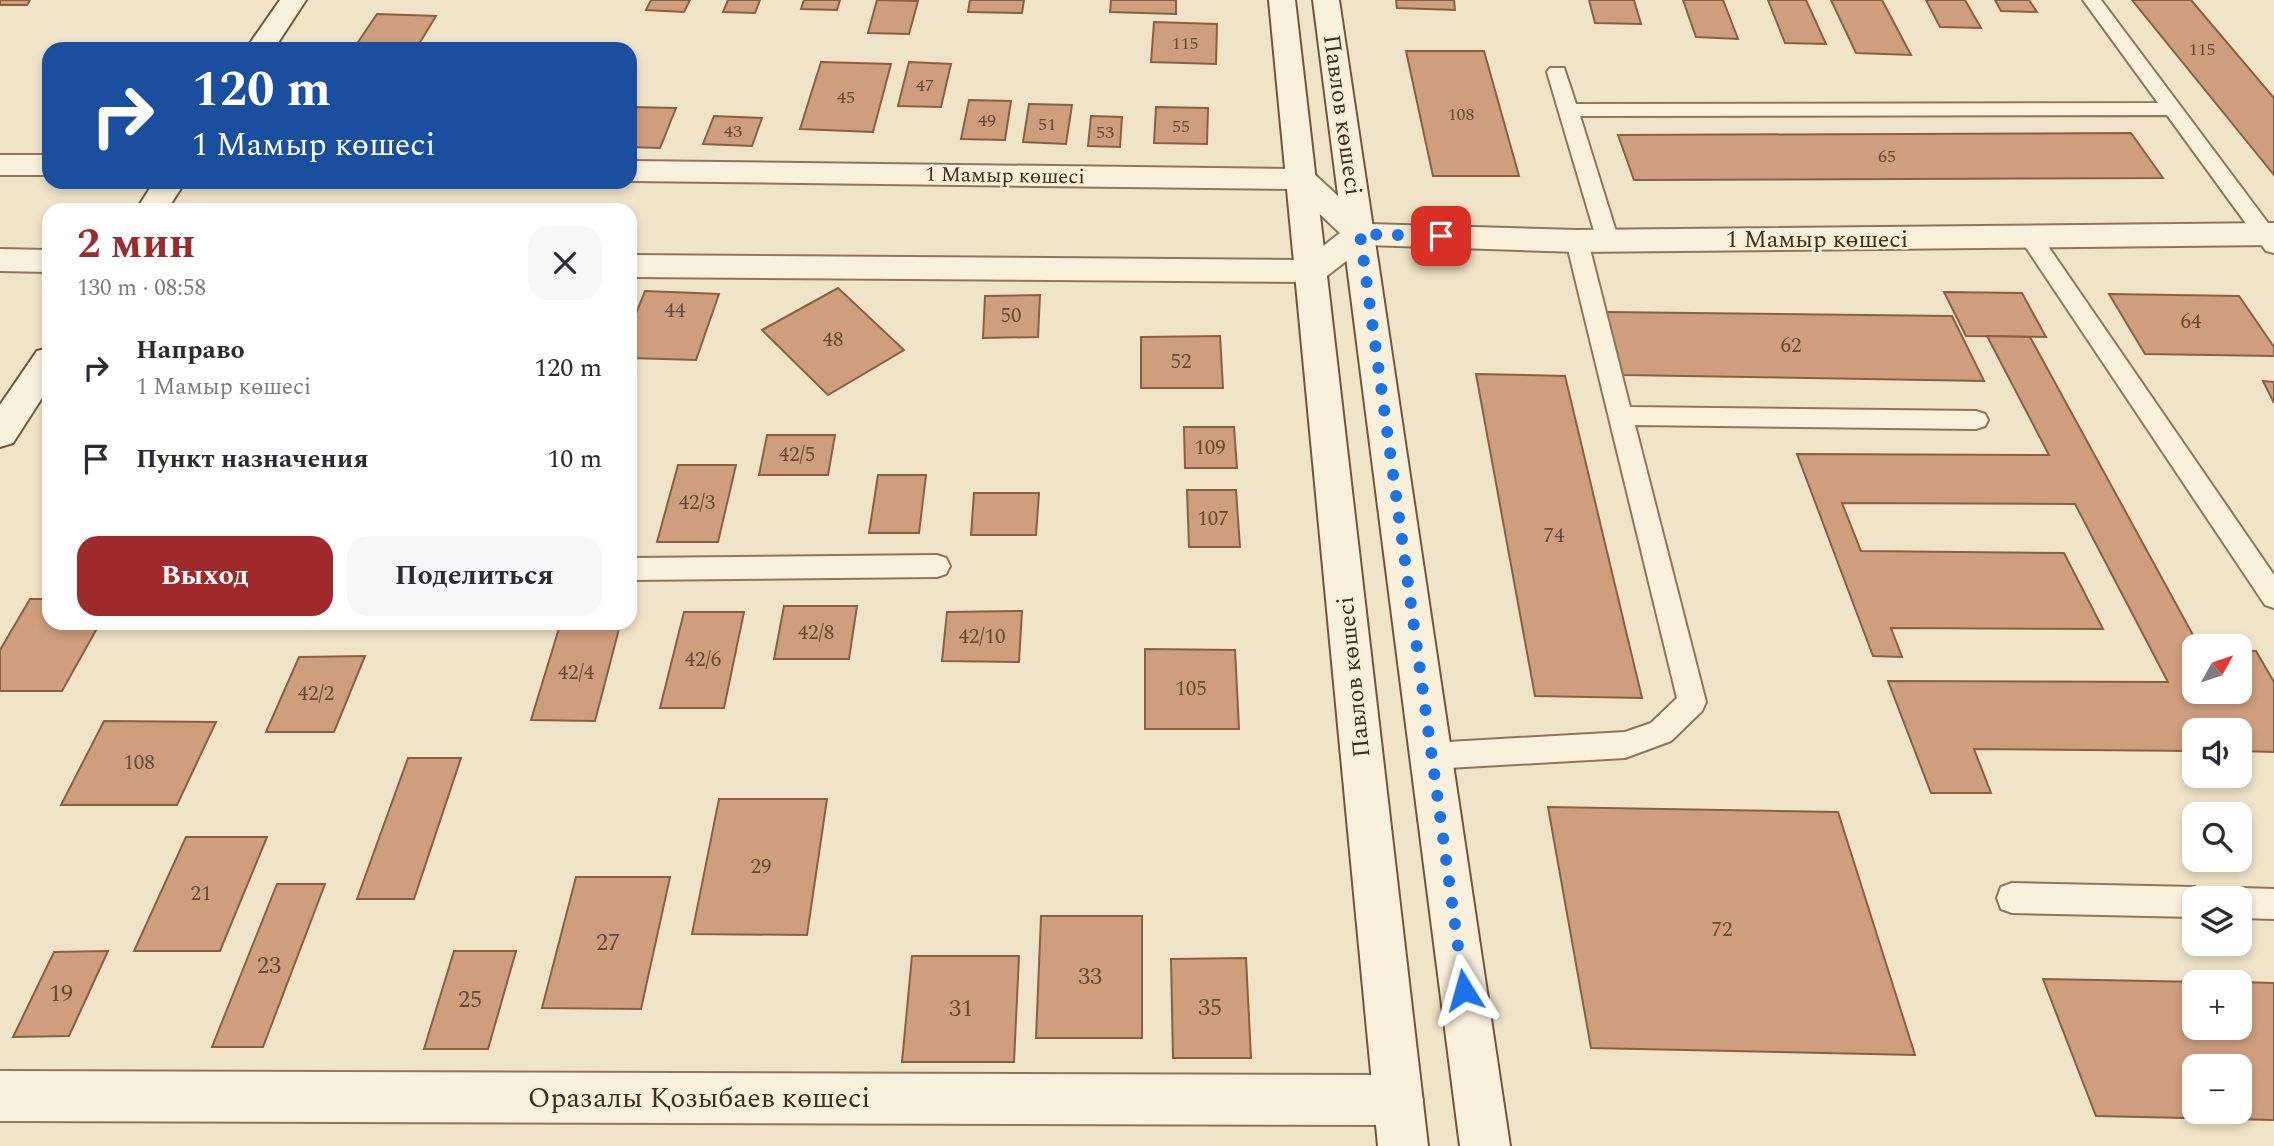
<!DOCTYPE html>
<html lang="ru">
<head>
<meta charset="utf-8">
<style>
  body { margin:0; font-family:Spectral,serif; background:#f7f7f7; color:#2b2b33; height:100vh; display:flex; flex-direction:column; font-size:26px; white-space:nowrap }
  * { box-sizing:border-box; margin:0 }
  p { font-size:23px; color:#7c7c81 }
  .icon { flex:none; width:38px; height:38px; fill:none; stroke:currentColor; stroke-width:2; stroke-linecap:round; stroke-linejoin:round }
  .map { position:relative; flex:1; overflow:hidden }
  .details { position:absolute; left:42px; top:203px; width:595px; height:427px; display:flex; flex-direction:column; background:#fff; border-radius:21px; box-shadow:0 4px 10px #0003 }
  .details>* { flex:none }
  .top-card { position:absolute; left:42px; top:42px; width:595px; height:147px; border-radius:21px; box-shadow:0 4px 10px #0003; background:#1a4fa0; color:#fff; overflow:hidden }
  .needle { width:46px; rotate:50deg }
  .fabs { position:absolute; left:2182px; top:634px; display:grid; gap:14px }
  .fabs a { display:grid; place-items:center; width:70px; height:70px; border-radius:14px; background:#fff; box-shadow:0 4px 10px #0003; font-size:35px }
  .pin { position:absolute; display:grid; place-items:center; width:60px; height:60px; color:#fff; margin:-30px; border-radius:14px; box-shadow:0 4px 10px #0006 }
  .me { position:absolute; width:77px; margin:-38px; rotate:352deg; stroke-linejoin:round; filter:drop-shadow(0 0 5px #0008) }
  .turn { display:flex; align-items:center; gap:24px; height:147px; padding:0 35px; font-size:32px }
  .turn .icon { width:91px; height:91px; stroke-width:2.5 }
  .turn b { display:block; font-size:49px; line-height:60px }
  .round { display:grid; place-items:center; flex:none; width:74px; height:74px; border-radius:21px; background:#f7f7f7 }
  .head { display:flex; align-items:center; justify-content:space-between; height:119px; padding:0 35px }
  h1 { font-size:42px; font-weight:700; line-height:52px; color:#9e2a2b }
  .button { display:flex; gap:14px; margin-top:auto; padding:14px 35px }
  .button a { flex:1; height:80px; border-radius:21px; background:#9e2a2b; color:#fff; font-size:28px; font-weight:700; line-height:80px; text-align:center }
  .button a+a { background:#f7f7f7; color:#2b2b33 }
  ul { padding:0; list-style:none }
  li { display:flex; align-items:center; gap:21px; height:91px; padding:0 35px }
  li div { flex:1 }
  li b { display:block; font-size:26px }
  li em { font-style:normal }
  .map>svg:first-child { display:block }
</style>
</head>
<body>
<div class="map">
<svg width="2274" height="1146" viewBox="0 0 2274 1146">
  <rect width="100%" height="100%" fill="#f0e4c8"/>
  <g fill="#cf9f7d" stroke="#8d5f41" stroke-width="2" fill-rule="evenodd">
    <polygon points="0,0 30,0 27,5 0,5"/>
    <polygon points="651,0 690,0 684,12 646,10"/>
    <polygon points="728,0 760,0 755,13 723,12"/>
    <polygon points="804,0 840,0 837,10 801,9"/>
    <polygon points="877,0 918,1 909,34 868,33"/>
    <polygon points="970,0 1024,0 1022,13 968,12"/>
    <polygon points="1111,0 1176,0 1176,14 1110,12"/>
    <polygon points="1396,0 1454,0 1455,10 1397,8"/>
    <polygon points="1589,0 1634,0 1641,24 1595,23"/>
    <polygon points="1683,0 1723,0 1738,39 1696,37"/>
    <polygon points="1768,0 1806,0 1826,44 1785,43"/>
    <polygon points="1831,0 1882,0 1911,55 1856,53"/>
    <polygon points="1926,0 1965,0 1981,28 1940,27"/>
    <polygon points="1995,0 2029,0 2037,12 2001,11"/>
    <polygon points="2132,0 2191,0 2274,98 2274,175"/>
    <polygon points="377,14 436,16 416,49 354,48"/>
    <polygon points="1154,22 1217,24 1216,64 1151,62"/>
    <polygon points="1406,51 1484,51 1519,176 1433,176"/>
    <polygon points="821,62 891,64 873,132 800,129"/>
    <polygon points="909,62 951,64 941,107 898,106"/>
    <polygon points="969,100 1011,101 1005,140 961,139"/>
    <polygon points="1029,104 1072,105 1066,144 1023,142"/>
    <polygon points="630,107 676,108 660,148 630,147"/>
    <polygon points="1156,107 1208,108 1207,144 1154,143"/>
    <polygon points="714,116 762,118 752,146 703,144"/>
    <polygon points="1091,116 1122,117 1120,147 1088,146"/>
    <polygon points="2131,133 2163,178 1634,180 1618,135"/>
    <polygon points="838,288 904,350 828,395 762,330"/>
    <polygon points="645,291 719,294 696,360 630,358 630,329"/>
    <polygon points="1944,292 2022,293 2046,337 1966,336"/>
    <polygon points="2109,294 2239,296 2274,347 2274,356 2145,354"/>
    <polygon points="1040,295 1038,337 983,338 985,296"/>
    <polygon points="1606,312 1952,316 1984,381 1623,375"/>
    <polygon points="1220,336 1223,388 1141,388 1141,337"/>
    <polygon points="1987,336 2030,337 2199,646 2194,646 2194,691 2240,691 2240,651 2256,651 2274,682 2274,752 2240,751 2240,730 2194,730 2194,751 1974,749 1991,793 1931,793 1888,681 2168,682 2075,504 1842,503 1861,551 2064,553 2103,629 1891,628 1902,657 1873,656 1797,454 2049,455"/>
    <polygon points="1476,374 1565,376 1642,698 1535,696"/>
    <polygon points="2263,381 2274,382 2274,403"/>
    <polygon points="1184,427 1234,427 1237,468 1185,468"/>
    <polygon points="767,435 835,435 828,475 759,475"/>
    <polygon points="678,465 736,465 718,542 657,542"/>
    <polygon points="878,475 926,475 919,533 869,533"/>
    <polygon points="1187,490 1236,490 1240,547 1189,547"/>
    <polygon points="974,493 1039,493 1036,535 971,535"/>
    <polygon points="30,599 49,599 49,623 100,623 62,691 0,691 0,650"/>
    <polygon points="784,606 857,606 849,659 774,659"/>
    <polygon points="1022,611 1019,662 942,661 947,612"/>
    <polygon points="684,612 744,612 724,708 660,708"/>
    <polygon points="560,625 620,625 595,721 531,720"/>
    <polygon points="1145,649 1235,650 1239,729 1145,729"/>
    <polygon points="365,656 334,732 266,732 299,657"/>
    <polygon points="104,721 216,722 177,805 61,805"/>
    <polygon points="408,758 461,758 414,899 357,899"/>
    <polygon points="719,799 827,799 807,935 692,934"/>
    <polygon points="1548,807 1838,812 1915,1055 1591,1048"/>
    <polygon points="186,837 267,837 220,951 134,951"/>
    <polygon points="576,877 670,877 641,1009 542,1008"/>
    <polygon points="277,884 325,884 263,1047 212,1047"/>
    <polygon points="1041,916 1142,916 1142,1038 1036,1038"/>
    <polygon points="108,951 69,1036 13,1037 54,952"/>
    <polygon points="454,951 516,951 488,1049 424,1049"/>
    <polygon points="912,956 1019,956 1014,1062 902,1062"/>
    <polygon points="1246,958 1251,1058 1173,1058 1171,959"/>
    <path d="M2043 979 2204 982H2194V1027H2240V982L2274 983V1120L2096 1116ZM2194 1066H2240V1111H2194Z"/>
  </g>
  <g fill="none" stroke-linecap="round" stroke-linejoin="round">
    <defs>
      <g id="lane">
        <polygon points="2083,0 2101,0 2274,231 2274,253 2266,251 2167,115 1580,116 1619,241 1616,246 1608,248 1600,246 1597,241 1547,72 1550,68 1564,68 1576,104 2158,103"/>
        <polygon points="2031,231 2039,233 2274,575 2274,608 2265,605 2023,243 2020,238 2023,233"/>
        <polygon points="1577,234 1585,236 1588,241 1630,407 1976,411 1985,414 1988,420 1985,426 1976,429 1635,425 1706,702 1702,711 1671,741 1625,758 1431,769 1421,765 1417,756 1421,747 1431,743 1625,732 1651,723 1677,698 1566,241 1569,236"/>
        <polygon points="937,555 946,558 950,566 946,574 937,577 630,580 630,558"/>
        <polygon points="2012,883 2194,887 2205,891 2208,898 2194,898 2194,917 2012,913 2001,909 1997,898 2001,887"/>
        <polygon points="2240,888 2274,889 2274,919 2240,918 2240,898 2227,898 2229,892"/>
      </g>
      <g id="street">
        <rect x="0" y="155" width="49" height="20"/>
        <polygon points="630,161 1301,169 1312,172 1368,224 1577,230 2274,223 2274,245 1577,252 1367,245 1323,279 1312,282 630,277 630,255 1305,260 1340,233 1293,189 630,181"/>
        <polygon points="0,249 49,250 49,272 0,271"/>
        <polygon points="0,1071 1398,1075 1416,1082 1423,1100 1416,1118 1398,1125 0,1121"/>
      </g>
      <g id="secondary">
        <polygon points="280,0 306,0 274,49 246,49"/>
        <polygon points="1269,0 1295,0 1428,1146 1378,1146"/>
        <polygon points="1313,0 1339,0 1510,1146 1460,1146"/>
        <polygon points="154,182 185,182 167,210 136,210"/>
        <polygon points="49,348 49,387 13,443 0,447 0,405 37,351"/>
      </g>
    </defs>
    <use href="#lane" stroke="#8d765c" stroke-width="4"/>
    <use href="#street" stroke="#8d765c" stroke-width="4"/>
    <use href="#secondary" stroke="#6f573f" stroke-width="4"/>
    <use href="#lane" fill="#faf1dc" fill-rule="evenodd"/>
    <use href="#street" fill="#faf1dc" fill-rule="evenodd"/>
    <use href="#secondary" fill="#faf1dc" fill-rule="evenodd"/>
  </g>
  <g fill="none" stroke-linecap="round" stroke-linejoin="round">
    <polyline stroke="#1a73e8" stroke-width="12" stroke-dasharray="0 21.6" points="1441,236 1360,234 1464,990"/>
  </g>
  <g text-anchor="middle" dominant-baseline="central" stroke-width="5" stroke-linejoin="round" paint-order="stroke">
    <g font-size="18" fill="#624a37">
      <text x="1185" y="43">115</text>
      <text x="2202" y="49">115</text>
      <text x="925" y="85">47</text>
      <text x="846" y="97">45</text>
      <text x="1461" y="114">108</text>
      <text x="987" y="120">49</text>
      <text x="1047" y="124">51</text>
      <text x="1181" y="126">55</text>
      <text x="733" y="131">43</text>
      <text x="1105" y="132">53</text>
      <text x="1887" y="156">65</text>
    </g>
    <g font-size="21" fill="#3d2e20" stroke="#f7eed8">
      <text transform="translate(1005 176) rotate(1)">1 Мамыр көшесі</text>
    </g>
    <g font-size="21" fill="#624a37">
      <text x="675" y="311">44</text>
      <text x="1011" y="316">50</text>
      <text x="2191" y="322">64</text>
      <text x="833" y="340">48</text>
      <text x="1791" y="346">62</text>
      <text x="1181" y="362">52</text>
      <text x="1210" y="448">109</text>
      <text x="797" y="455">42/5</text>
      <text x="697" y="503">42/3</text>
      <text x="1213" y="519">107</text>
      <text x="1554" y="536">74</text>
      <text x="816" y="633">42/8</text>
      <text x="982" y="637">42/10</text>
      <text x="703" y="660">42/6</text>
      <text x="576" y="673">42/4</text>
      <text x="1191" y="689">105</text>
      <text x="316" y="694">42/2</text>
      <text x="139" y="763">108</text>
      <text x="761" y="867">29</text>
      <text x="201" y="894">21</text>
      <text x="1722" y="930">72</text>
    </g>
    <g font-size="24" fill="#3d2e20" stroke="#f7eed8">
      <text transform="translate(1342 115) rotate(82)">Павлов көшесі</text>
      <text x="1817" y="240">1 Мамыр көшесі</text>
      <text transform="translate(1354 677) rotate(-96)">Павлов көшесі</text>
    </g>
    <g font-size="24" fill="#624a37">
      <text x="608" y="943">27</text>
      <text x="269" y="966">23</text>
      <text x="1090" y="977">33</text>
      <text x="61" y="994">19</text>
      <text x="470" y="1000">25</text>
      <text x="1210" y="1008">35</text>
      <text x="961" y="1009">31</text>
    </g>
    <g font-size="28" fill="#3d2e20" stroke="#f7eed8">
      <text x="699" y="1098">Оразалы Қозыбаев көшесі</text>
    </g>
  </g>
</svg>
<div class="fabs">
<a><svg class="needle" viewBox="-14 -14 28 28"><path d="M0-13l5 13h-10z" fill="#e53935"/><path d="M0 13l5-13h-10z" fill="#7c7c81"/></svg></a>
<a><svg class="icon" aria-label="sound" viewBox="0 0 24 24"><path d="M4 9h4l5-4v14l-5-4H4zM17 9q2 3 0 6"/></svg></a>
<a><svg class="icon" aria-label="search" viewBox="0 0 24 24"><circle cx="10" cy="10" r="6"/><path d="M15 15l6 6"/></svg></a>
<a><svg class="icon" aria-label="layers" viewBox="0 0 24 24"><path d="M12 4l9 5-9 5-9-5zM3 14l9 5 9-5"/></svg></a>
<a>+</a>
<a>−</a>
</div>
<div class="pin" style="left:1441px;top:236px;background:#d93025"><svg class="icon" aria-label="arrive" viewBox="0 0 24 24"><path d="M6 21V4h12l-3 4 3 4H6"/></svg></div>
<svg class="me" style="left:1464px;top:990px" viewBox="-20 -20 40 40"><path d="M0-17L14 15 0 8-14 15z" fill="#1a73e8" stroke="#fff" stroke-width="4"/></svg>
<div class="top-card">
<div class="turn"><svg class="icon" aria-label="right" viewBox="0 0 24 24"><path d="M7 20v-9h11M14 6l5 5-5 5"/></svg><div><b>120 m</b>1 Мамыр көшесі</div></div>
</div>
<section class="details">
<div class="head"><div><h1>2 мин</h1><p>130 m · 08:58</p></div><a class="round"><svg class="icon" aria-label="close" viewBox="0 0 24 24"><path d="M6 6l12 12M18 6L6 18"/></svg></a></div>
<ul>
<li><svg class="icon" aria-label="right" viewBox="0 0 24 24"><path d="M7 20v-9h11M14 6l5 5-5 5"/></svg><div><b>Направо</b><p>1 Мамыр көшесі</p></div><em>120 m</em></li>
<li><svg class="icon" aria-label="arrive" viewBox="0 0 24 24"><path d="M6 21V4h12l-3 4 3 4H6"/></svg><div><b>Пункт назначения</b></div><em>10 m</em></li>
</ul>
<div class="button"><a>Выход</a><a>Поделиться</a></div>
</section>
</div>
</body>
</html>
